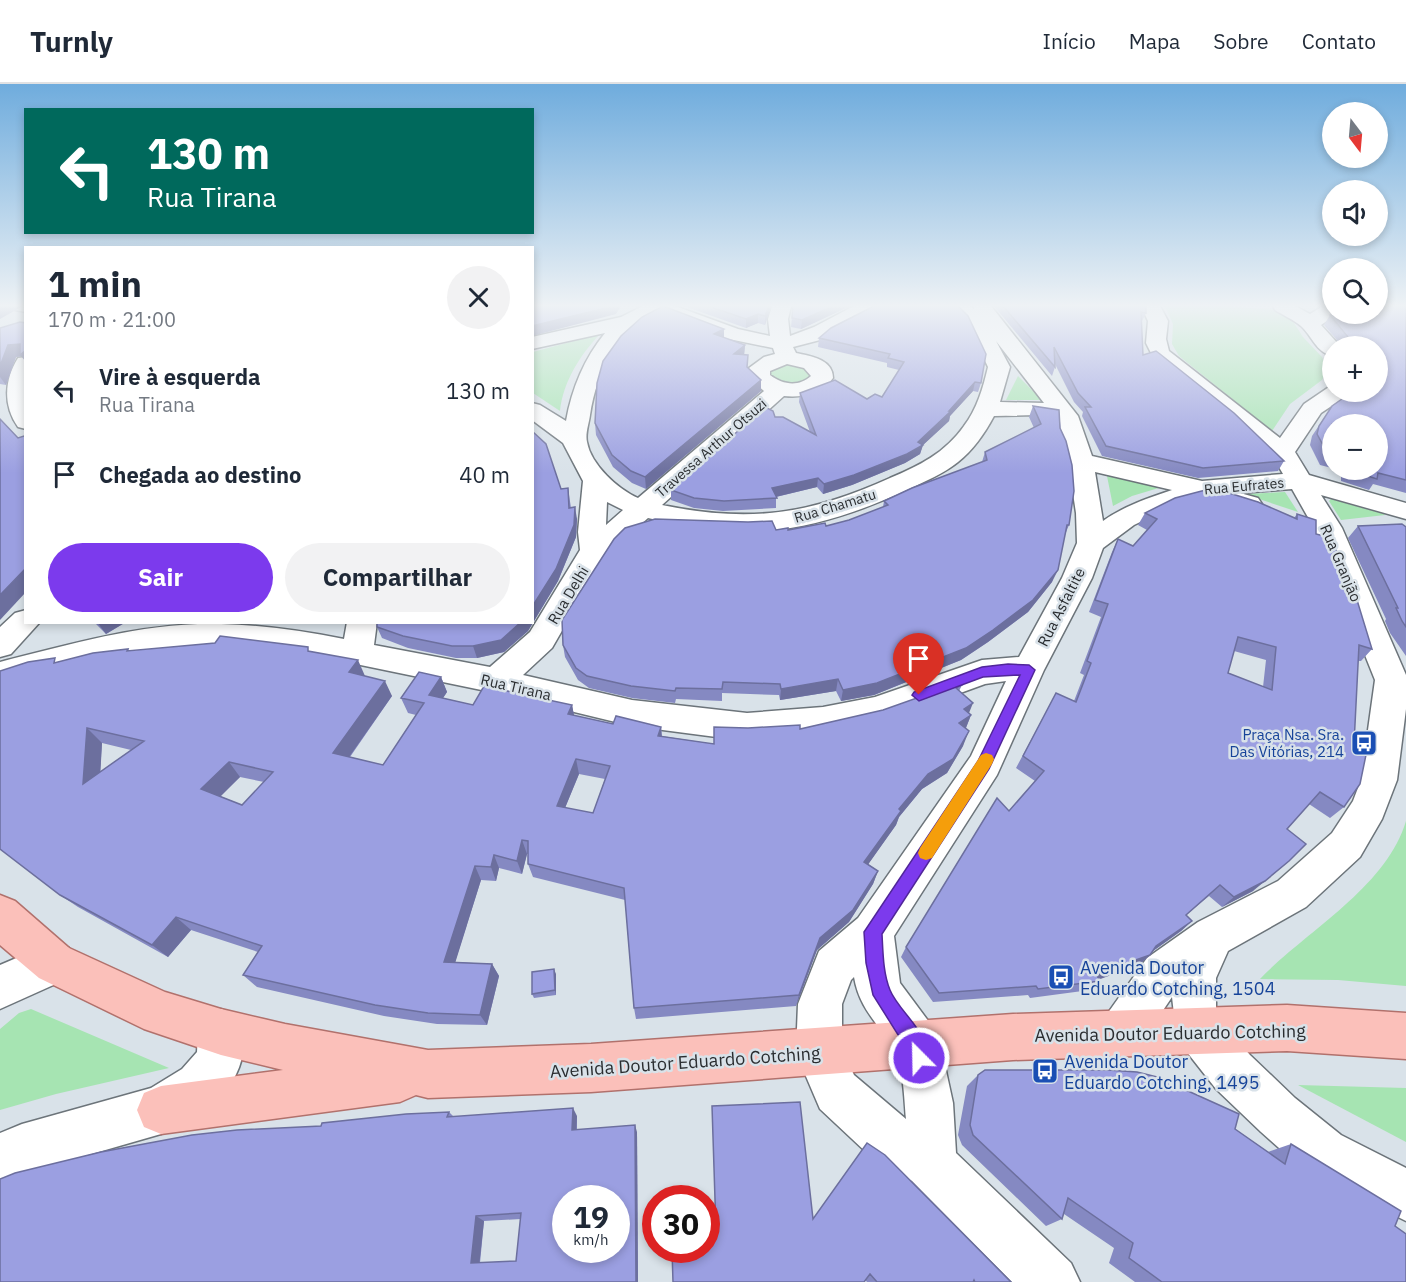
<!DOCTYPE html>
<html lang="pt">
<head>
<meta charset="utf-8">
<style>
  body { margin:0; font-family:"IBM Plex Sans",sans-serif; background:#f2f2f3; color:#1f2937; height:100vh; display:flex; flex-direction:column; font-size:22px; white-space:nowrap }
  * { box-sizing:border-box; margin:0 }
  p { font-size:20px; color:#747a83 }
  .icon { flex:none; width:33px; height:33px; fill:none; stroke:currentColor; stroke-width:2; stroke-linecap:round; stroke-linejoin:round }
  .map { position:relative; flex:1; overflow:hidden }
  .sheet { position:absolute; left:24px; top:162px; width:510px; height:378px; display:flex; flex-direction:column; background:#fff; border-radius:0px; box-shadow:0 3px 9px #0003 }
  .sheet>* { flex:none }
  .hud { position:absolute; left:24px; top:24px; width:510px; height:126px; border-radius:0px; box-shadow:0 3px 9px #0003; background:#00695c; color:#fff; overflow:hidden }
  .needle { width:39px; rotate:164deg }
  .fabs { position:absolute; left:1322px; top:18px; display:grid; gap:12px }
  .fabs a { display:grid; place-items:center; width:66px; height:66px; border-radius:50%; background:#fff; box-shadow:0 3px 9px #0003; font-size:30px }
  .speed { position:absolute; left:552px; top:1101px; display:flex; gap:12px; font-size:30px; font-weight:700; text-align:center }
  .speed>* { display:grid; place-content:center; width:78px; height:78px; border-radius:50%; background:#fff; box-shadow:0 3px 9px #0003; line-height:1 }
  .speed small { font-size:15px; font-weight:400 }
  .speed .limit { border:9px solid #d22; background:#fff; color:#111 }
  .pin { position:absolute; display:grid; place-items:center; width:51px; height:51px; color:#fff; margin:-62px -26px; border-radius:50% 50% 50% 0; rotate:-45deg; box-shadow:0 0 6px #0007 }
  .pin .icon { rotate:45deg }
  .me { position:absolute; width:66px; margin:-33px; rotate:337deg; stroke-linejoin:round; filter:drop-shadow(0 0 4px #0008) }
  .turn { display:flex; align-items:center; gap:21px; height:126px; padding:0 24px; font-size:27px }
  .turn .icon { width:78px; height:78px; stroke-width:2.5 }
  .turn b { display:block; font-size:42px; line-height:51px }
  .round { display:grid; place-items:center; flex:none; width:63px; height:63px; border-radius:32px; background:#f2f2f3 }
  .summary { display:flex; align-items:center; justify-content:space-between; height:102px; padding:0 24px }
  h1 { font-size:36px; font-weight:700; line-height:45px }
  .button { display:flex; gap:12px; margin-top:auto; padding:12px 24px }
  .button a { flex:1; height:69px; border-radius:36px; background:#7c3aed; color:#fff; font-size:24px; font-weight:700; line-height:69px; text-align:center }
  .button a+a { background:#f2f2f3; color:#1f2937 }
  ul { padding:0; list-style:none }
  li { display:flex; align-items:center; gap:18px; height:84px; padding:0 24px }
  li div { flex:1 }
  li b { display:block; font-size:22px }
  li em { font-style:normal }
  header { display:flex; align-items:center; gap:36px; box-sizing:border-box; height:84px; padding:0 30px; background:#fff; border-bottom:2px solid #e0e1e3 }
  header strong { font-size:28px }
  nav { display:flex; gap:33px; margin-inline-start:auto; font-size:21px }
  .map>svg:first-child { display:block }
</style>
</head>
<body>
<header>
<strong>Turnly</strong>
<nav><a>Início</a><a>Mapa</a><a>Sobre</a><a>Contato</a></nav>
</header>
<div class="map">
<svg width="1406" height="1198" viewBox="0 0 1406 1198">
  <rect width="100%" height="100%" fill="#d9e2e9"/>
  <g fill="#a6e4b2">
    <polygon points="1165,222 1226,222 1280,226 1290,233 1303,253 1322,273 1326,281 1326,289 1322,296 1290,320 1272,347 1179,272 1172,260 1173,240"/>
    <path d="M600 250C580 271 563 298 560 327L533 309V268Z"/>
    <polygon points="791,277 816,290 803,302 768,297 767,283"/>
    <polygon points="1018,292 1042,316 1006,316"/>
    <polygon points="1107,392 1162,403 1132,412 1113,422"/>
    <polygon points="1285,408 1298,428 1244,410"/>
    <polygon points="1331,415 1384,430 1385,431 1341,436 1329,417"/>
    <path d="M1406 737V902L1338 896 1260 895C1306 847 1386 804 1406 737Z"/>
    <polygon points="31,925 169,984 56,1010 0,1026 0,945 19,929"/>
    <polygon points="1298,1001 1406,1004 1406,1058"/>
  </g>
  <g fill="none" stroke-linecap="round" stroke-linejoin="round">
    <defs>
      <g id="minor">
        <polygon points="12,222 26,222 26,228 15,226"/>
        <path d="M643 222H675L738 245 770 252 768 235 772 222H791L788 235 790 252 814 243 854 222H879L876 226 820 256 793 263 796 269C810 272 833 275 833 294 822 310 802 314 784 312L662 421C750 439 808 431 890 394 919 382 945 369 964 342 977 325 983 304 988 283L968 240 950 222H970L974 225 973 222H991L1078 332 1092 372 1202 397 1283 390 1272 371 1154 275 1146 259 1148 237 1141 222H1160L1168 237 1166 255 1169 267 1280 354 1304 320 1329 303H1332V308H1348L1345 313 1321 329 1295 368 1309 391 1406 419V435L1321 411 1342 444 1406 591V625L1397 696 1382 735 1360 773 1306 823 1228 867 1216 894V923L1219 936 1250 971 1295 1014 1341 1051 1406 1084V1137L1305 1087 1261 1048 1216 1005 1183 963 1176 947 1172 913 1137 965 1121 972 1105 965 1098 949 1105 933 1147 874 1198 838 1278 797 1332 749 1353 717 1361 696 1375 596 1314 444 1292 405 1240 409 1258 414 1262 420 1258 426 1249 428 1202 413 1167 425 1134 441 1103 464 1092 494 1044 586 997 691 894 852 900 899 929 938 943 973 953 1019 956 1069 1071 1179 1080 1198H1012L912 1097 867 1069 820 1025 796 969 798 920 819 867 858 834 971 672 1006 597 985 600 878 639 823 651 747 657 632 642 496 609 317 572 220 562 152 567 106 574 0 602V578C72 560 146 538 221 540 261 541 304 547 344 555L347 538H377L374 561 490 583 530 548 580 466 578 448 583 397 563 359 532 336V319L540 321 566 337C572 304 584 275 605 249L532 265V253L621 233ZM659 229 724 254 773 264 775 270 764 273 749 284 748 293 764 307 638 414C618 405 591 381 587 358 585 350 589 339 590 331 597 286 617 249 659 229ZM996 257 1044 319 1000 318 1010 283ZM787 280 804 284 811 292C799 303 783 301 770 291V287ZM1036 331 1056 336 1066 363 1076 429 1077 459 1062 494 1019 573 982 576 875 613 823 623 747 629 632 616 523 591 552 564 605 472 648 434C686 443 726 450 765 447 816 443 864 426 909 405 926 397 943 390 958 378 973 366 985 349 994 332ZM1095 388 1172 406C1148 414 1124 422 1103 437ZM607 418 623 426 606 441ZM854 893C860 927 879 939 894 966 904 985 904 1014 906 1035L854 991 842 967V920L851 896Z"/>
        <path d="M1273 222H1295L1310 230 1323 222H1332V230H1337L1321 241 1340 262H1332V272C1316 268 1312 252 1301 242 1294 236 1283 231 1275 226Z"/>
        <path d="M26 273V345L18 343C3 322 4 296 18 274Z"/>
        <polygon points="26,526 26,538 40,538 11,570 0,573 0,543 15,529"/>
        <polygon points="54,858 69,864 76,879 69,894 0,925 0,881"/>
        <path d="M221 925 237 932C261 990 210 1030 161 1050L22 1090 0 1099V1049L22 1040 151 1004 182 985 197 968 198 948 205 932Z"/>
      </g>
      <polygon id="major" points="0,811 15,817 69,864 165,908 221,925 285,940 428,966 591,960 1013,930 1287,921 1406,929 1406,975 1287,967 1013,976 591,1008 428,1014 416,1011 400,1018 161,1050 144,1043 137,1026 144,1009 161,1002 283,986 221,971 144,945 39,894 0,861"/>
    </defs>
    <use href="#minor" stroke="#6c747a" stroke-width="3"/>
    <use href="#major" stroke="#b1716c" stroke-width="3"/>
    <use href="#minor" fill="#fff" fill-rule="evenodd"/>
    <use href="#major" fill="#fbc0ba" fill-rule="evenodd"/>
  </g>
  <g fill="#8589c2" fill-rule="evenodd">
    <polygon points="684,222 771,222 765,241 758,239 746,244"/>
    <polygon points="793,222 850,222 801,245 791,243"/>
    <polygon points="874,222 981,299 978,308 973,307 950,332 949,337 923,361 920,370 905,379 852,401 823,410 817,403 776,413 776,424 723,427 694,424 671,416 671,406 775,333 810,348 799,318 800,309 867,315 882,313 899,286 887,283 887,279 818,263 819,254"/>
    <polygon points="994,222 1146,222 1146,229 1142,237 1141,237 1143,271 1284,377 1278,387 1198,394 1102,372 1082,332 1083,328 1074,318 1055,280 1055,283 1052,292"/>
    <polygon points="1406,222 1406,409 1373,400 1369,406 1341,397 1341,386 1339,386 1377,386 1332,340 1332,384 1320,381 1310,361 1312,352 1332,322 1377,308 1377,262 1342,262 1324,241 1330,231"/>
    <polygon points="0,244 21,272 16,273 6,301 0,300"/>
    <polygon points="724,245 724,254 745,261 744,271 747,284 761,296 761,307 646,405 632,399 613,383 596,351 595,339"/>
    <polygon points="1033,322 1059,326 1069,441 1064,453 1052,498 1028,528 988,558 961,576 874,611 841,617 836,607 780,616 779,611 722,609 722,617 676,615 675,619 632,614 589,604 578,596 565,573 563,561 776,446 788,446 826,442 849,436 883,423 884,417 982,378 985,368 1034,344 1029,333"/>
    <polygon points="568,404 571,424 577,435 576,453 558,497 528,547 504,568 477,574 456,574 408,564 382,554 377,543 561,405"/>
    <path d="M1145 429 1294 434 1297 430 1316 450 1372 565 1361 577H1358L1344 723 1330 734 1309 720 1287 745 1253 807 1222 823 1209 812 1186 831 1192 837 1181 847 1153 867 1150 871 1139 881 1099 895 1100 897 1090 906 1030 914 1028 911 933 918 901 873 906 863 1009 727 1035 697 1016 684 1056 609 1074 617 1084 591 1080 589 1101 533 1089 528 1112 468 1118 455 1133 462 1147 446 1138 441ZM1234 567 1266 576 1263 603 1228 589Z"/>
    <polygon points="1358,442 1406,443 1406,572 1390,549 1385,537 1386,535 1348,454"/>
    <polygon points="94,538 126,538 106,550"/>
    <path d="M128 565 130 567H311L365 592 392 612 350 673 383 681 416 631 408 629 401 614 441 593 447 608 443 614 473 621H572L574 632 613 640 661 643 662 652 714 660 800 645 883 626 962 601 959 607 969 629 971 631 966 644 963 662 947 689 922 705 899 733 896 741 868 780 878 787 873 800 849 838 817 866 796 922 636 935 634 924 625 816 533 793 528 780V770H527L522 790 499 784 496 797 481 796 455 878 492 880 499 892 487 941 437 940 384 932 257 903 243 891 258 868 191 846 168 873 78 823 60 811 58 578ZM102 659 131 666 100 688ZM579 690 605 695 593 729 565 724ZM240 693 264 698 242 721 220 712Z"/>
    <polygon points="556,890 556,911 534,914 532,910"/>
    <polygon points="978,991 1235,1045 1268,1068 1291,1060 1395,1142 1406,1198 1135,1198 1109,1179 1114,1164 1064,1130 1062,1135 1046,1142 962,1061 958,1051 967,1002"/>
    <polygon points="712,1022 813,1135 1011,1198 867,1198 865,1196 716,1146"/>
    <path d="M449 1028 453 1032H577V1046L637 1048 638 1198H0L321 1042ZM521 1135 516 1177 480 1179 484 1137Z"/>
  </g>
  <g fill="#6c6f9e">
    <polygon points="0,222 23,222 0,235"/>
    <polygon points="614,222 621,222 616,230 532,252 532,242"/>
    <polygon points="769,222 771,222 765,241 765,232"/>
    <polygon points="833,222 850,222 801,245 802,236"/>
    <polygon points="758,230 758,239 746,244 746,235"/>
    <polygon points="724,245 724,256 714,250"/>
    <polygon points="20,260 26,266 26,278 21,272 16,273 6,301 0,293 0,282 8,261"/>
    <polygon points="745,261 744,272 734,270"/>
    <polygon points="761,296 761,307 646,405 645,393"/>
    <polygon points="975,298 973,307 950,332 949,337 923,361 920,370 905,379 852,401 823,410 824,400 918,358 949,327"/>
    <polygon points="818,394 817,403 771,414 772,404"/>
    <polygon points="575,423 577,435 576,453 558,497 528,547 504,568 477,574 473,562 521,538 532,538 532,523"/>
    <polygon points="26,484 26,508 0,536 0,511"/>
    <polygon points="1058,486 1052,498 1028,528 988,558 961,576 874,611 841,617 843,606"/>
    <polygon points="97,538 126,538 106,550"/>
    <polygon points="358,576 365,592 349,588"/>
    <polygon points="441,593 447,608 435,626 429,611"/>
    <polygon points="838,595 836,607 780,616 781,605"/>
    <polygon points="385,597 392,612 342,683 333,669"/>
    <polygon points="973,619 967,634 971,631 965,646 953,654 964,625"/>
    <polygon points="572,621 575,636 568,630"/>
    <polygon points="661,643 662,658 658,652"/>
    <polygon points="87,644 102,659 99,714 83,700"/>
    <polygon points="969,647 963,662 947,689 922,705 899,733 896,741 860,792 864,778 899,725 928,690"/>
    <polygon points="576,675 579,690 560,736 557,722"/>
    <polygon points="229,678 240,693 214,719 201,705"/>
    <polygon points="522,756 527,770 522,790 517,777"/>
    <polygon points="494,771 499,784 496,797 491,783"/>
    <polygon points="1289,777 1253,807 1222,823 1234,813"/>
    <polygon points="475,782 481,796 452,889 444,878"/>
    <polygon points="878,787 873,800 849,838 817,866 796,922 799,911 820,854"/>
    <polygon points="176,833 191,846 168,873 152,861"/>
    <polygon points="1192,837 1181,847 1146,872 1156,862"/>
    <polygon points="1150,871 1139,881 1092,898 1096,890"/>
    <polygon points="492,880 499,892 487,941 480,931"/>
    <polygon points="554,885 556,890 556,911 555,906"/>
    <polygon points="573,1024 577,1032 576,1054 572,1046"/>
    <polygon points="635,1041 637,1048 638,1198 636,1198"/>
    <polygon points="476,1132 484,1137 479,1183 471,1179"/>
  </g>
  <g fill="#9b9fe1" stroke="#6c6f9e" stroke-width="1.5" fill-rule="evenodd">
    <polygon points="532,222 614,222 532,242"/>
    <polygon points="663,222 724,245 714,250 745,261 734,270 748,271 747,283 761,296 645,393 631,387 612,371 595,339 597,299 603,277 621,252 642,233"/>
    <polygon points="708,222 769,222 765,232 758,230 746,235"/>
    <polygon points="793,222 833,222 802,236 792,234"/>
    <polygon points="874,222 958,222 968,232 986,270 981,299 975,298 949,327 951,327 918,358 923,361 907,370 854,391 824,400 818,394 772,404 777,414 724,417 694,414 671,406 765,323 773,327 775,333 783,333 816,351 800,309 835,296 867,315 875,310 882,313 904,278 888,274 890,270 819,254 831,244"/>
    <polygon points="1003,222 1146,222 1146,229 1141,228 1143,271 1156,267 1160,270 1234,329 1284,377 1203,384 1106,362 1085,323 1091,323 1078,309 1054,263 1055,283"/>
    <polygon points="1377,222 1406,222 1406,396 1378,389 1377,395 1349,386 1377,386 1377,340 1332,340 1332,371 1328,370 1317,350 1319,342 1332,322 1352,308 1377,308 1377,262 1359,262 1348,253 1330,231 1333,230 1377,230"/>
    <polygon points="20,238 26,239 26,266 20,271 20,260 8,261 0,282 0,244"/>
    <polygon points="1033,322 1059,326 1060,344 1066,357 1072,381 1074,407 1069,441 1067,441 1058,486 1033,516 993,546 966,564 877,599 843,606 838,595 781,605 780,600 723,598 722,605 676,604 675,607 631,602 587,592 576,584 563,561 562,536 614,455 625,444 655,435 748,438 772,437 776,446 788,444 788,446 825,439 826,442 849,436 888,421 884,417 912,404 987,376 985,368 1041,340"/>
    <polygon points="0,335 18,354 24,352 26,353 26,484 0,511"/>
    <polygon points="532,347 546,360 561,405 568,404 569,424 575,423 574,441 556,485 532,523"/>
    <path d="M1213 404 1258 418 1297 435V430L1316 436V450L1331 454 1357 516 1372 565 1359 561 1354 660 1367 666 1360 700 1344 723 1320 708 1287 745 1306 760 1289 777 1265 797 1234 813 1220 801 1186 831 1192 837 1156 862 1150 871 1096 890 1100 897 1038 905 1036 902 939 909 906 863 997 714 1009 727 1044 687 1023 672 1056 609 1076 618 1091 579 1087 577 1108 520 1095 516 1118 455 1133 462 1157 435 1145 429 1175 414ZM1238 553 1276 563 1272 606 1228 589Z"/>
    <polygon points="1402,440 1406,443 1406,543 1402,537 1396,524 1398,524 1358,442"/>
    <polygon points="377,538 521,538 501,556 473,562 452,562 403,552 377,543"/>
    <path d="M220 552 308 563V567L358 576 349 588 385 597 333 669 383 681 424 619 401 614 419 588 441 593 429 611 473 621 484 602 572 621 568 630 613 640 616 632 661 643 658 652 714 660V643L748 644 800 641V645L883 626 959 599 962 601 956 604 973 619 964 625 971 631 959 639 969 647 953 675 928 690 899 725 901 727 864 778 878 787 853 826 820 854 799 911 634 924 624 804 528 780V757L522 756 517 777 494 771 491 783 475 782 444 878 492 880 480 931 428 929 375 921 243 891 262 862 176 833 152 861 60 811 0 765V587L28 578 55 574 54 579 93 569 128 565 127 567 215 559ZM87 644 144 657 83 700ZM576 675 610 682 593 729 557 722ZM229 678 273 688 242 721 201 705Z"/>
    <polygon points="554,885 555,906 532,910 532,888"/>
    <polygon points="985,986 1108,986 1137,988 1157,993 1239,1030 1235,1045 1285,1080 1291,1060 1401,1127 1395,1142 1406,1150 1406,1198 1162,1198 1129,1174 1133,1159 1068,1114 1062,1135 973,1051 970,1041 978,991"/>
    <polygon points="800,1018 813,1135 867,1059 885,1071 1011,1198 975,1198 974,1196 973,1198 877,1198 870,1190 864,1198 673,1198 672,1166 706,1166 706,1147 716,1146 712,1022"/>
    <path d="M573 1024 572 1046 635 1041 636 1198H0V1095L15 1089 101 1068 192 1051 237 1046 321 1042 322 1039 406 1030 449 1028 447 1033ZM566 1114H616V1166H566ZM521 1129 516 1177 471 1179 476 1132Z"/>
  </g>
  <linearGradient id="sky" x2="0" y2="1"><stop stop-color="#6facdd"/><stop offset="0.57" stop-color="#eef2f5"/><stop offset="1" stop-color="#eef2f5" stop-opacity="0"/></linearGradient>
  <rect width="1406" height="389" fill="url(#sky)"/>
  <path fill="#7c3aed" stroke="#51269a" stroke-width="1.5" d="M1008 580 1029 581 1035 586 989 685 882 850C883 868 883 889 890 906 899 929 937 954 926 981L919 984 912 981 907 965 873 911 866 879 864 848 978 677 1020 591 983 593 919 617 912 611 914 608 982 583Z"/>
  <polygon fill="#f59e0b" points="986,669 992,671 994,675 992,680 932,774 926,776 920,774 918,769 920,764 981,671"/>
  <defs>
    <symbol id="bus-square" viewBox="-11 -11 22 22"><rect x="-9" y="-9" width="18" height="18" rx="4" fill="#1a4fb4" stroke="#d9e2e9"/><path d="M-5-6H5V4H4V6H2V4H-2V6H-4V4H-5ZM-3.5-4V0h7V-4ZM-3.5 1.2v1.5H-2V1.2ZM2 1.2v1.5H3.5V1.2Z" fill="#fff"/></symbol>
  </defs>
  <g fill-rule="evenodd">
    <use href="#bus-square" x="1349" y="644" width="30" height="30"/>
    <use href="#bus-square" x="1046" y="878" width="30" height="30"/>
    <use href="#bus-square" x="1030" y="972" width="30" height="30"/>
  </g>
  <g text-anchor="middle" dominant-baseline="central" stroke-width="5" stroke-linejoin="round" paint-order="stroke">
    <g font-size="14" fill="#2a2d30" stroke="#d9e2e9">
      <text transform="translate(711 364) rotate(-41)">Travessa Arthur Otsuzi</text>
      <text transform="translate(1244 402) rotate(-5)">Rua Eufrates</text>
      <text transform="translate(835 422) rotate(-17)">Rua Chamatu</text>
    </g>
    <g font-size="15" fill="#2a2d30" stroke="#d9e2e9">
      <text transform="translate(1341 479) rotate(67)">Rua Granjão</text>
      <text transform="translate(568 511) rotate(-59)">Rua Delhi</text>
      <text transform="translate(1061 523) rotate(-63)">Rua Asfaltite</text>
      <text transform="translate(516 603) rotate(13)">Rua Tirana</text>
    </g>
    <g font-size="15" fill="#164399" stroke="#d9e2e9" text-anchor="end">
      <text x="1344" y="650">Praça Nsa. Sra.<tspan x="1344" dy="17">Das Vitórias, 214</tspan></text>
    </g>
    <g font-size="18" fill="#164399" stroke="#d9e2e9" text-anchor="start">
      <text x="1080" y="883">Avenida Doutor<tspan x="1080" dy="21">Eduardo Cotching, 1504</tspan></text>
      <text x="1064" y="977">Avenida Doutor<tspan x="1064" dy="21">Eduardo Cotching, 1495</tspan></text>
    </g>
    <g font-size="18" fill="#2a2d30" stroke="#d9e2e9">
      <text transform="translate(1170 949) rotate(-1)">Avenida Doutor Eduardo Cotching</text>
      <text transform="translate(685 978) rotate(-4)">Avenida Doutor Eduardo Cotching</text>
    </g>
  </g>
</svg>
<div class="fabs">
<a><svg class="needle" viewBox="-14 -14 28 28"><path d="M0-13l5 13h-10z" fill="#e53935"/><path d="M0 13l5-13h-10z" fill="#747a83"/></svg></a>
<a><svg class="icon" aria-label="sound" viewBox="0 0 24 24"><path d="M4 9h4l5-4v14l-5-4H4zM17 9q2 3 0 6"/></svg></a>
<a><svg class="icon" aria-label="search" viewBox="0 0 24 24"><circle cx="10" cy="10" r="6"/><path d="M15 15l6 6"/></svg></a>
<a>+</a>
<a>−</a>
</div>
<div class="speed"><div>19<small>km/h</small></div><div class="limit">30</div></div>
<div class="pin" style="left:919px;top:611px;background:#d93025"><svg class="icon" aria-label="arrive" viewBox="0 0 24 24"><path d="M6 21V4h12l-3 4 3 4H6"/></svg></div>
<svg class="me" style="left:919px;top:974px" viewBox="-20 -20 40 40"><circle r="17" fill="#7c3aed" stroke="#fff" stroke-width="3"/><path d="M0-11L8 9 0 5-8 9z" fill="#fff"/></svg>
<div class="hud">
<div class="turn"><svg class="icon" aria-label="left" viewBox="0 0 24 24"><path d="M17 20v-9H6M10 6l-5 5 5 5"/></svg><div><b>130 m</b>Rua Tirana</div></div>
</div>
<section class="sheet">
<div class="summary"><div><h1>1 min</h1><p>170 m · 21:00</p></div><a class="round"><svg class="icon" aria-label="close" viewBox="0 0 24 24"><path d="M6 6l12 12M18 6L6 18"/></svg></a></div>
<ul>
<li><svg class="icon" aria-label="left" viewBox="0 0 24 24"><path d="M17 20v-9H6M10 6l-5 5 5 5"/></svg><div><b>Vire à esquerda</b><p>Rua Tirana</p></div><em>130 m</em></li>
<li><svg class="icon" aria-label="arrive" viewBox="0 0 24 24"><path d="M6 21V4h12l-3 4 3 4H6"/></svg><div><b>Chegada ao destino</b></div><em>40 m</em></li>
</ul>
<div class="button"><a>Sair</a><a>Compartilhar</a></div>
</section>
</div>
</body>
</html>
